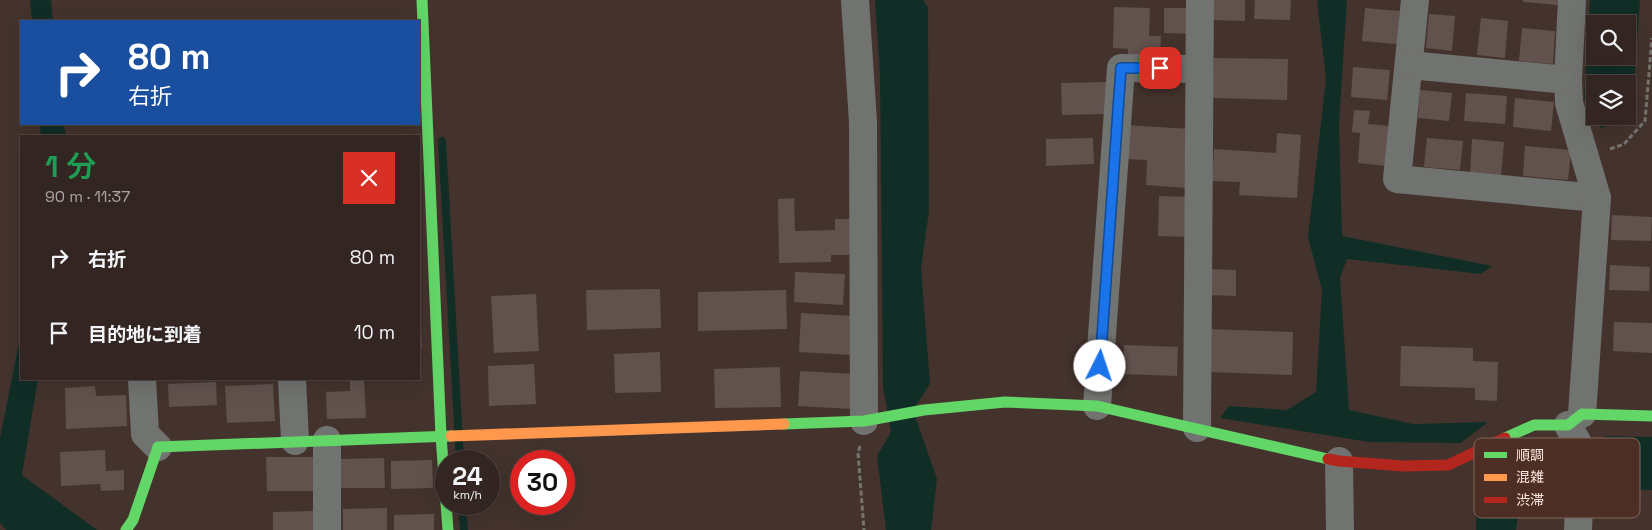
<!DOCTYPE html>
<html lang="ja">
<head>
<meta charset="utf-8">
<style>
  body { margin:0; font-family:"Space Grotesk","Noto Sans JP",sans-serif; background:#3e322f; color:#f1f3f6; height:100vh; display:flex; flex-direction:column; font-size:19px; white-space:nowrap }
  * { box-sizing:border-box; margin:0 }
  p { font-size:16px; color:#a9a5a5 }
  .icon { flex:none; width:28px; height:28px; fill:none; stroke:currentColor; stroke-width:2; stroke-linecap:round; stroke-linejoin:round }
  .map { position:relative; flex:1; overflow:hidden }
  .sheet { position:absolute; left:20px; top:135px; width:400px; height:245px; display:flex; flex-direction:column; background:#332622; border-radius:0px; box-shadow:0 5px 20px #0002,0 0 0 1px #4e4340 }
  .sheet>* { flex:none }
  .guide { position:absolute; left:20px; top:20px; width:400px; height:105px; border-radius:0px; box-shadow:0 5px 20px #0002,0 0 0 1px #4e4340; background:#1a4fa0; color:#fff; overflow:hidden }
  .controls { position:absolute; left:1586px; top:15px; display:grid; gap:10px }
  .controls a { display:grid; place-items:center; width:50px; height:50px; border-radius:0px; background:#332622; box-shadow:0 5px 20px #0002,0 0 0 1px #4e4340; font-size:25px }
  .speed { position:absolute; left:435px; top:450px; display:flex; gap:10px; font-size:25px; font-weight:700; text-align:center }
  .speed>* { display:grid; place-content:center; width:65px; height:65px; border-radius:50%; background:#332622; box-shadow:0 5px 20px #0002,0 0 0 1px #4e4340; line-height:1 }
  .speed small { font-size:12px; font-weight:400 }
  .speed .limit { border:8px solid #d22; background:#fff; color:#111 }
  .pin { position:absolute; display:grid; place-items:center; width:42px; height:42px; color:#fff; margin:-21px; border-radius:10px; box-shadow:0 2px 8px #0006 }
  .me { position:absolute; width:55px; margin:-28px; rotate:4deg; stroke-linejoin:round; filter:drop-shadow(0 0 4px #0008) }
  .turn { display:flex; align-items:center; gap:18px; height:105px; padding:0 25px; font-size:22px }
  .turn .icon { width:65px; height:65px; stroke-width:2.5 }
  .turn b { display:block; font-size:35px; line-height:42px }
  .round { display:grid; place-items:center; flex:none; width:52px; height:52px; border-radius:0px; background:#3e322f }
  .overview { display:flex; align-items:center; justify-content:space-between; height:85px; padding:0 25px }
  h1 { font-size:30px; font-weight:600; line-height:38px; color:#1e9e55 }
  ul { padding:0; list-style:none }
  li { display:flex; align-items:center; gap:15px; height:75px; padding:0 25px }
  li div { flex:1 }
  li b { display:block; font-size:19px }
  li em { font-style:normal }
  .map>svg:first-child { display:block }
</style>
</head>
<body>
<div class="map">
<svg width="1652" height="530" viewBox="0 0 1652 530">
  <rect width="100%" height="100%" fill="#44332d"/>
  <g fill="#112e26" fill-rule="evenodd">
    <polygon points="30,0 51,0 53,21 32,21"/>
    <polygon points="875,0 923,0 928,7 929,211 921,268 930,384 913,410 937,479 931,530 886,530 877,456 891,432 883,387 880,74"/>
    <polygon points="1317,0 1347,0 1339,124 1342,236 1492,266 1481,274 1347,259 1340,278 1349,410 1413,424 1488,422 1461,443 1369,442 1220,418 1229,406 1287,410 1316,392 1322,290 1308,237 1326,79"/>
    <path d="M1590 0H1640L1633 95 1628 108V84H1595V116H1624L1622 122 1601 128 1584 98ZM1595 24H1628V56H1595Z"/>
    <polygon points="41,124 64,124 66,136 40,136"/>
    <polygon points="21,333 21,379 38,379 22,475 97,530 6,530 0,523 0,438"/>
    <polygon points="1606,436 1652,437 1652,490 1590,489 1588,446"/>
    <polygon points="1542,442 1559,444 1571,455 1568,486 1533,489 1521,497 1516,530 1476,530 1476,500 1489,469"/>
  </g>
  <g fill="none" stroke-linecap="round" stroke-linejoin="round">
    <g stroke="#112e26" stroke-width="8">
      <polyline points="442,141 460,461"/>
      <polyline points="462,504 464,530"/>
    </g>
  </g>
  <g fill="#61524d">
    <polygon points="1211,0 1245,0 1245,21 1211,20"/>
    <polygon points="1255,0 1291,0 1290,20 1254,19"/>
    <polygon points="1523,0 1558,0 1558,5 1523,2"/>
    <polygon points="1114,7 1150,8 1149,36 1161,36 1160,56 1128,56 1128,49 1113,48"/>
    <polygon points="1164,8 1190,8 1190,34 1164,33"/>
    <polygon points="1365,8 1400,11 1397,44 1362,41"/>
    <polygon points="1429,14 1455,16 1452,51 1426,48"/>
    <polygon points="1481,18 1508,21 1505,58 1477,55"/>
    <polygon points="1522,28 1555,31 1553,64 1519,61"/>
    <polygon points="1214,58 1288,59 1287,100 1212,98"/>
    <polygon points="1353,67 1390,70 1387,100 1351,97"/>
    <polygon points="1106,82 1106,114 1062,115 1061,83"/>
    <polygon points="1420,90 1452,93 1449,121 1418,118"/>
    <polygon points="1466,93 1507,96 1505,124 1464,121"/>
    <polygon points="1515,98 1554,102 1551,131 1513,127"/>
    <polygon points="1354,110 1370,111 1368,124 1390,126 1387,166 1358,163 1360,133 1352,132"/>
    <polygon points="1126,125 1190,129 1186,188 1146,185 1147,160 1124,159"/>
    <polygon points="1277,133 1301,135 1297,198 1239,195 1240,182 1212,181 1214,149 1276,153"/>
    <polygon points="1093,138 1094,164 1046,166 1046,139"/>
    <polygon points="1427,138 1463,141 1460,170 1424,167"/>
    <polygon points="1472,139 1504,142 1501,176 1470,173"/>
    <polygon points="1525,146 1571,150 1568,180 1523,176"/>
    <polygon points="1159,196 1189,197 1188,237 1158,236"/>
    <polygon points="794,198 795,231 835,230 835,219 854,219 855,255 831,255 831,262 779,263 778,199"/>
    <polygon points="1612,215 1652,217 1651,241 1611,240"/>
    <polygon points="1610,265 1650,267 1649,291 1609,290"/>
    <polygon points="1208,269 1236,270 1236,296 1207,295"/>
    <polygon points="795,272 845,274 843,305 794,302"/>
    <polygon points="660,289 661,328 587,330 586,290"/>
    <polygon points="786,290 787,329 698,331 698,292"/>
    <polygon points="536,294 539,351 494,353 491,296"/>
    <polygon points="801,313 853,316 851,355 799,352"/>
    <polygon points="419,316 420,316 422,347 419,348"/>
    <polygon points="1614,322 1652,323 1652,353 1613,351"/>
    <polygon points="1209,329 1293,332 1292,375 1207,372"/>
    <polygon points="1124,345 1178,347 1177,376 1123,374"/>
    <polygon points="1401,346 1473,348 1473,361 1498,362 1497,401 1475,400 1475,388 1400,386"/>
    <polygon points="660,352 661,392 615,393 614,354"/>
    <polygon points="534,364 536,404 489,406 488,366"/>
    <polygon points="780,367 781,407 715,408 714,369"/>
    <polygon points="800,371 854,374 852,409 798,406"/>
    <polygon points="364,380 366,418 327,419 326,392 350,391 350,381"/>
    <polygon points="216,382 217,405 169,407 168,384"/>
    <polygon points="273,384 275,421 227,423 225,386"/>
    <polygon points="95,386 96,396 126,395 127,426 66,429 65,388"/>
    <polygon points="105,450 106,471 124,470 124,490 101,491 100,484 61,486 60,452"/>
    <polygon points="266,457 313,457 313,491 267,491"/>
    <polygon points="384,458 385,488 341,488 341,459"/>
    <polygon points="432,460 433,488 391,489 391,461"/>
    <polygon points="387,508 387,530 343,530 343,509"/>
    <polygon points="314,511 314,530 273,530 273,512"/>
    <polygon points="434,514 434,530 394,530 394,515"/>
  </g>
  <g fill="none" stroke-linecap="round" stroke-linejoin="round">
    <g stroke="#75736f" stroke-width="3" stroke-dasharray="5 2.5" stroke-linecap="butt">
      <polyline points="1610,149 1624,144 1645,121 1652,38"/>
      <polyline points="860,446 858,453 864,530"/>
    </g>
    <g stroke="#717370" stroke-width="28">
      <polyline points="855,0 863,122 864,421"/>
      <polyline points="1415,0 1397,179 1597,198"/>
      <polyline points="1572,0 1568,80 1569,103 1597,198 1582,414"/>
      <polyline points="1409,65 1568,80"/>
      <polyline points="142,379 145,434 158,447"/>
      <polyline points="292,379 295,441"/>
      <polyline points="1097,406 1121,68 1199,69"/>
      <polyline points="1568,425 1581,449 1578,530"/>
      <polyline points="1197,428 1200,0"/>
      <polyline points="327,440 327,530"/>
      <polyline points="1339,461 1340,530"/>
    </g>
    <g stroke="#63d668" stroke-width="11">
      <polyline points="422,0 441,436 448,530"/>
      <polyline points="784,424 864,421 924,410 1005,402 1097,406 1328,459"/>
      <polyline points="1505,438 1534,425 1568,425 1582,414 1652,416"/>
      <polyline points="126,530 133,520 158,447 451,436"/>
    </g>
    <polyline stroke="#ff974d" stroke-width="11" points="451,436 784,424"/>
    <polyline stroke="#b3261e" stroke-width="11" points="1328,459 1339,461 1403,466 1448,465 1505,438"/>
  </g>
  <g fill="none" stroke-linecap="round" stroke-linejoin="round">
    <defs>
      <polyline id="route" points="1100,366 1121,68 1160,68"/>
    </defs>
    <use href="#route" stroke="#114b97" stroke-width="12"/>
    <use href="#route" stroke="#1a73e8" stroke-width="9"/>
  </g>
  <rect x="1474" y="438" width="166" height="80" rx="8" fill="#4d2e24" stroke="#82665d" stroke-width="1"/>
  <rect x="1484" y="452" width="23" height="6" fill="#63d668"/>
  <rect x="1484" y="474" width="23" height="7" fill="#ff974d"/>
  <rect x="1484" y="497" width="23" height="6" fill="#b3261e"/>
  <g font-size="14" fill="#fde8e1">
    <text x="1516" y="460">順調</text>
    <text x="1516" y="482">混雑</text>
    <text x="1516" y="505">渋滞</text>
  </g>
</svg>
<div class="controls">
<a><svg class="icon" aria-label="search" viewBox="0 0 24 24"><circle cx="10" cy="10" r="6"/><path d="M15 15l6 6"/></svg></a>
<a><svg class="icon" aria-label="layers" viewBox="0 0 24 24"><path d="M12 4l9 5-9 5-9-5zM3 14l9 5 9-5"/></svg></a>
</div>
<div class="speed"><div>24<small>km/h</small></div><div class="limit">30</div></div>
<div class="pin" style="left:1160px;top:68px;background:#d93025"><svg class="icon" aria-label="arrive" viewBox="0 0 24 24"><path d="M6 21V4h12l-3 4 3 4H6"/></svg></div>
<svg class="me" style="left:1100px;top:366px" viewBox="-20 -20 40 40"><circle r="19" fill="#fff"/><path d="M0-13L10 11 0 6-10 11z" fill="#1a73e8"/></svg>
<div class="guide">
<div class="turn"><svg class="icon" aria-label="right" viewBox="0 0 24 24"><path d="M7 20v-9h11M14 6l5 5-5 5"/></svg><div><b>80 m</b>右折</div></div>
</div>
<section class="sheet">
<div class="overview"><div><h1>1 分</h1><p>90 m · 11:37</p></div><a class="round" style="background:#d93025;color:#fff"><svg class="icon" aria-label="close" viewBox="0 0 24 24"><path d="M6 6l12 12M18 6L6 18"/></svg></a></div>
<ul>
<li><svg class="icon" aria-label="right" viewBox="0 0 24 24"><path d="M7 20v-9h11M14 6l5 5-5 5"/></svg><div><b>右折</b></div><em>80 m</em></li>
<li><svg class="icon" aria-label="arrive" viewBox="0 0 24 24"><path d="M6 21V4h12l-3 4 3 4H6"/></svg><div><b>目的地に到着</b></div><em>10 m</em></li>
</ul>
</section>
</div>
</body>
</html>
